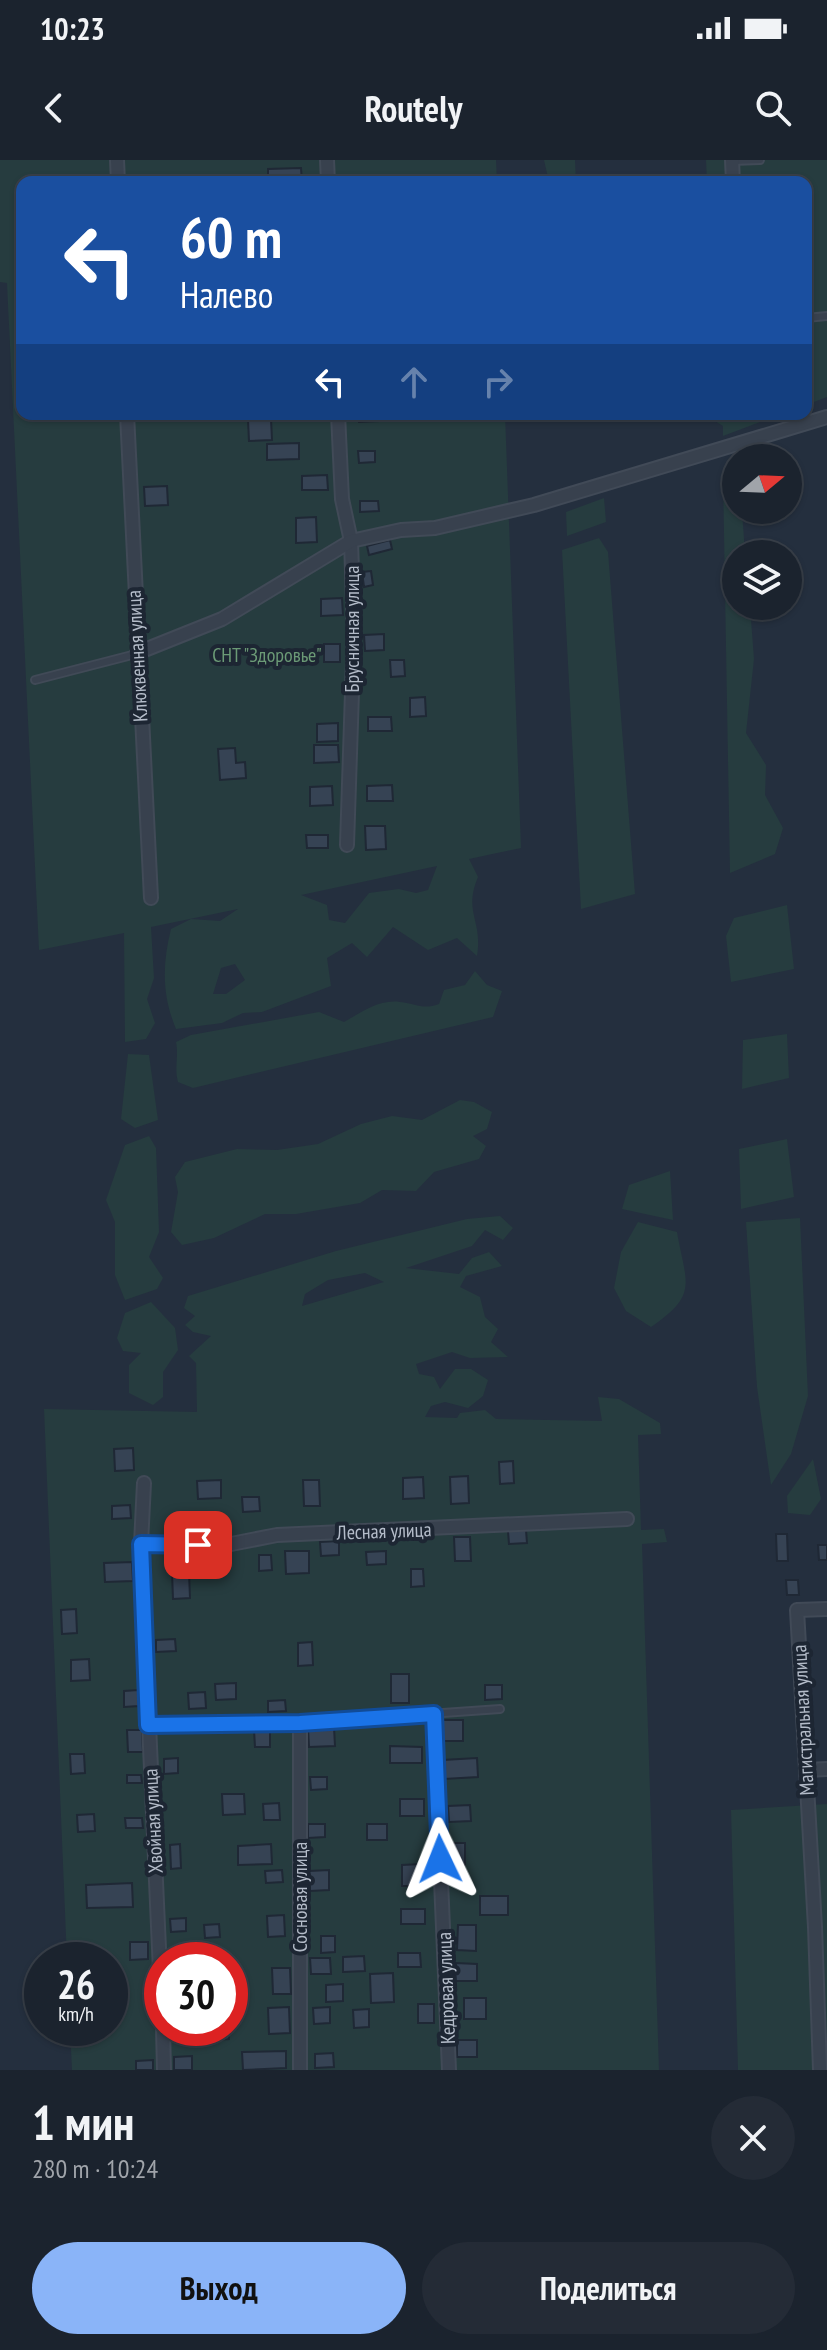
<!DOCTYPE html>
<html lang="ru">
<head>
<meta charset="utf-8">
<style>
  body { margin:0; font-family:"PT Sans Narrow",sans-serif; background:#242b36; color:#f1f3f6; height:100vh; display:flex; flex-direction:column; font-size:30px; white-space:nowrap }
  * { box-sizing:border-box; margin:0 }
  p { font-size:26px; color:#a0a4aa }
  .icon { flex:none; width:44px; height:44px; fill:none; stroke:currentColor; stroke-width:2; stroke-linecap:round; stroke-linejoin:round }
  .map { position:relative; height:1910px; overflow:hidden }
  .panel { display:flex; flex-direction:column; background:#1b232e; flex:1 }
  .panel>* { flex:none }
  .banner { position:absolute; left:16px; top:16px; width:796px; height:244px; border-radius:16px; box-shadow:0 2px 6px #0004,0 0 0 2px #39404a; background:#1a4fa0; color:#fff; overflow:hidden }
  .needle { width:52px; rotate:71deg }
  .tools { position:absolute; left:722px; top:284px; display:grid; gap:16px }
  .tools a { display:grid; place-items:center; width:80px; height:80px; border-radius:50%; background:#1b232e; box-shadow:0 2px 6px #0004,0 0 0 2px #39404a; font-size:40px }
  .speed { position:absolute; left:24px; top:1782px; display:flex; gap:16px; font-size:40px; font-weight:700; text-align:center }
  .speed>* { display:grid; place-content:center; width:104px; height:104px; border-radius:50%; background:#1b232e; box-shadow:0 2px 6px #0004,0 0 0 2px #39404a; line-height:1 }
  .speed small { font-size:20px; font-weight:400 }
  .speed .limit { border:12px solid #d22; background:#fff; color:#111 }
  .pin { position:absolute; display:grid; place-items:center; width:68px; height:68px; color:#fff; margin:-34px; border-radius:16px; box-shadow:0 4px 12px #0006 }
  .me { position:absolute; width:88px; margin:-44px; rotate:358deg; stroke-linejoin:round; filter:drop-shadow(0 0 6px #0008) }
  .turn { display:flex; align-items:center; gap:28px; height:168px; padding:0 32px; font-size:36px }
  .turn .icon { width:104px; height:104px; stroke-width:2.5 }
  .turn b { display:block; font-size:56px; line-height:68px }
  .lanes { display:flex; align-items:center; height:76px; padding:0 32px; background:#0003; justify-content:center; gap:40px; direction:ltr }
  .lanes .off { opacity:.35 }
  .round { display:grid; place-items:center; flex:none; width:84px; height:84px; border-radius:42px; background:#242b36 }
  .overview { display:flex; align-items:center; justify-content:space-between; height:136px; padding:0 32px }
  h1 { font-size:48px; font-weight:600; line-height:60px }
  .cta { display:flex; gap:16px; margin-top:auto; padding:16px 32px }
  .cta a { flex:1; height:92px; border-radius:48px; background:#8ab4f8; color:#111; font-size:32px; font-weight:600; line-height:92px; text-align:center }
  .cta a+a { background:#242b36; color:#f1f3f6 }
  .status { display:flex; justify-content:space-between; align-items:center; height:56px; padding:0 40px; background:#1b232e; direction:ltr }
  .status svg { height:22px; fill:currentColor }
  header { display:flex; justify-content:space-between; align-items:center; height:104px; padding:0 32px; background:#1b232e; font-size:36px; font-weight:600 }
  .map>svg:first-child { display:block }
</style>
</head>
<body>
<div class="status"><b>10:23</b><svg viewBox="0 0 49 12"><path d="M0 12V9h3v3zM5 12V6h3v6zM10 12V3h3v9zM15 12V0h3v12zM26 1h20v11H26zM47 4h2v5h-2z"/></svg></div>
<header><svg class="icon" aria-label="back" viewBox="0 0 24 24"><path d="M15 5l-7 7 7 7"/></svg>Routely<svg class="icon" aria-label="search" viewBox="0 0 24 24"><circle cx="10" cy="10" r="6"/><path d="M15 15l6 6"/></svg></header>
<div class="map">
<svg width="827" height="1910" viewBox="0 0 827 1910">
  <rect width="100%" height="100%" fill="#242f3e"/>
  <g fill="#263c3f" fill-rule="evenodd">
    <path d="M0 0H496L497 22H22V254H505L521 688 469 699 478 717C463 753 483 760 477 796L457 778 428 790 393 767 367 797 352 783 327 798 331 826 262 852 243 853 222 863 176 869C162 835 162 805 171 769L191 759 220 761 238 749 151 767 154 818 147 839 155 863 146 879 125 882 124 773 39 790 7 123 0 122ZM437 706 428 730 416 733 399 729 369 733 345 763 329 760 327 745 301 735ZM235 804 245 820 226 834H213L221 808Z"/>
    <polygon points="544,0 575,0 576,22 549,22"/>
    <polygon points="706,0 827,0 827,237 806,245 806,22 707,22"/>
    <polygon points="715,254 781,254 723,276 723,266 715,261"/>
    <polygon points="723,316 736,339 736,350 742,350 745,394 736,394 736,446 750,446 754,499 746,573 766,605 765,635 783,668 775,694 730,713"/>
    <polygon points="604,338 606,362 567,376 566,352"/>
    <polygon points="599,378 608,392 635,734 581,749 562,390"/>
    <polygon points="787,745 794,809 731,822 726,776 734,758"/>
    <path d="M475 811 487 825 502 831 493 857 193 928 178 922C174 908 179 897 176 882L191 875 319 852 344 862C362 852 379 839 400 842 417 844 423 850 439 844L444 830 465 825Z"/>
    <polygon points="787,874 789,918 742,929 743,880"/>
    <polygon points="128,894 149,895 158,960 135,968 121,959"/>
    <polygon points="460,940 474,942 492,952 487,969 473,976 486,986 479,999 434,1012 416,1031 382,1030 360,1043 296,1054 265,1054 214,1078 182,1085 171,1072 178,1032 175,1017 185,1002 237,989 277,990 318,984 361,964 392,956 422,960"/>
    <polygon points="149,976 156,988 159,1072 149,1097 163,1118 157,1129 125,1140 115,1115 115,1062 106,1040 125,985"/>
    <polygon points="787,979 794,1037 741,1049 739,989"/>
    <polygon points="670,1011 673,1060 622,1049 629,1025"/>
    <path d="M500 1056 513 1068 503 1080 485 1070 472 1086 406 1108 459 1114 472 1098 489 1092 502 1106 466 1116 460 1127 480 1137 485 1157 498 1169 491 1182 508 1197 470 1198 452 1192 416 1204 419 1214 434 1217 440 1229 455 1209H471L488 1220 483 1236 468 1248 445 1242 431 1246 425 1257 457 1258 460 1253 485 1250 496 1259 602 1261 598 1237 619 1239 660 1263 661 1274 638 1275 641 1370 664 1369 667 1382 642 1384 659 1910H72L70 1868H110V1800H67L44 1249 197 1252 196 1203 189 1196 211 1176 193 1172 185 1165 195 1156 184 1148 188 1136 336 1091 467 1059ZM365 1113 384 1122 302 1146 305 1134 328 1120ZM162 1800H230V1868H162Z"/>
    <polygon points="800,1058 808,1236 791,1294 771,1325 757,1227 746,1062"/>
    <path d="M638 1062 677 1072C686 1124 699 1134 651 1167L626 1151 614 1128 621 1092Z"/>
    <polygon points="151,1142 175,1168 178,1190 163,1212 163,1237 153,1245 129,1233 129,1205 141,1193 123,1191 117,1178 125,1153"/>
    <polygon points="813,1299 821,1339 810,1355 788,1353 787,1336"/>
    <polygon points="827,1644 827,1910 738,1910 731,1650"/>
  </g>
  <g fill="#364354" stroke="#1f2835" stroke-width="2">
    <polygon points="301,8 302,22 268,22 268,9"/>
    <polygon points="358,254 379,254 379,261 359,262"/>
    <polygon points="271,259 272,280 249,281 248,260"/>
    <polygon points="299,283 299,299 267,300 267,284"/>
    <polygon points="358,291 375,291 375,302 359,303"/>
    <polygon points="327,315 328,330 302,330 302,316"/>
    <polygon points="167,326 168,345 145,346 144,327"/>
    <polygon points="360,341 378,341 379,351 360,352"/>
    <polygon points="316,357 317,382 296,383 296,358"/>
    <polygon points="390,380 392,389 369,395 367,386"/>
    <polygon points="371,411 373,425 364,427 362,412"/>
    <polygon points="342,438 343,455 321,456 321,439"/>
    <polygon points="384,474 384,490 365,491 364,475"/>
    <rect x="324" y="484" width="16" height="18"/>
    <polygon points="390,500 404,500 405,516 391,517"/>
    <polygon points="425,537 426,556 410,557 410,538"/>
    <polygon points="368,557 391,557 392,571 368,571"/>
    <polygon points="338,563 338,581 317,582 317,564"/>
    <polygon points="314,585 338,585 339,602 314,603"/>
    <polygon points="235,588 236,603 245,602 246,618 220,620 218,589"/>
    <polygon points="392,625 393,641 367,641 367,626"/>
    <polygon points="332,626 333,645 310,646 310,627"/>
    <polygon points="365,666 385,666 386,689 366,690"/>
    <polygon points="306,675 328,675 328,688 307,688"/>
    <polygon points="133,1288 134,1310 115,1311 114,1289"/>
    <polygon points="513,1301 514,1323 500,1324 499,1302"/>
    <polygon points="468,1316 469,1343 451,1344 450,1317"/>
    <polygon points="423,1317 424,1338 403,1339 403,1318"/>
    <polygon points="221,1320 221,1338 198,1339 197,1321"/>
    <polygon points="303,1320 319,1320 320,1346 304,1346"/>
    <polygon points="242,1337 259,1337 260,1351 243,1352"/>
    <polygon points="130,1345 131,1358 112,1359 112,1346"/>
    <polygon points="526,1370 527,1383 509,1384 508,1371"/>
    <polygon points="776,1374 787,1374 788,1401 777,1401"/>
    <polygon points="454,1377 470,1377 471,1401 455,1401"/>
    <polygon points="339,1381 339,1395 321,1396 320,1382"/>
    <polygon points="818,1385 827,1385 827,1400 819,1400"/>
    <polygon points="285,1391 309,1391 309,1413 286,1414"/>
    <polygon points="386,1391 386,1404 367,1405 366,1392"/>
    <polygon points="259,1395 271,1395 272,1410 259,1411"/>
    <polygon points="132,1402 133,1421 105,1422 104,1403"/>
    <polygon points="411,1409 423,1409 424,1426 411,1427"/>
    <polygon points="172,1412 189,1412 190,1438 173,1439"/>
    <polygon points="786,1420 798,1420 799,1435 787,1435"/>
    <polygon points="76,1449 77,1473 62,1474 61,1450"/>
    <polygon points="175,1479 176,1491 156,1492 156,1480"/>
    <polygon points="312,1482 313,1505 298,1506 298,1483"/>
    <polygon points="89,1499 90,1520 71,1521 71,1500"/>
    <rect x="391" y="1514" width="18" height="29"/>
    <polygon points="236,1523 236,1539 216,1540 215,1524"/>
    <polygon points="485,1525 502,1525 502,1539 485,1540"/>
    <polygon points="138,1530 139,1546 124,1547 124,1531"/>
    <polygon points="205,1532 206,1548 189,1549 188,1533"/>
    <polygon points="285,1540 286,1551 268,1552 268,1541"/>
    <rect x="440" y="1560" width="23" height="21"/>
    <polygon points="334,1567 335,1586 309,1587 308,1568"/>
    <polygon points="270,1569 270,1587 255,1587 254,1570"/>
    <polygon points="127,1570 142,1570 143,1592 128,1592"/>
    <polygon points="390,1586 422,1587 422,1603 390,1603"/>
    <polygon points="70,1594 84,1594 85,1613 71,1614"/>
    <polygon points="178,1598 178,1613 164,1614 164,1599"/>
    <polygon points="477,1598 478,1617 444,1619 443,1600"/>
    <polygon points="127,1615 141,1615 142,1623 127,1623"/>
    <polygon points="310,1617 327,1617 327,1629 311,1630"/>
    <polygon points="222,1634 244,1634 245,1654 223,1655"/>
    <rect x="400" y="1639" width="24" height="17"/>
    <polygon points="279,1643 280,1660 264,1660 263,1644"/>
    <polygon points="470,1645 471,1661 449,1662 448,1646"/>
    <polygon points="94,1654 95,1671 78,1672 77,1655"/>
    <polygon points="125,1658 142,1658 143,1668 126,1668"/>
    <polygon points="308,1664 325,1664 325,1677 308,1678"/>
    <rect x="367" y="1664" width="20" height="16"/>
    <polygon points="449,1683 465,1683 465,1705 449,1706"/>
    <polygon points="180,1684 181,1708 171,1709 170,1685"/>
    <polygon points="271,1684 272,1704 238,1705 238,1686"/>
    <polygon points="421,1704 422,1726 402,1726 402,1705"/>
    <polygon points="282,1710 283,1722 266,1723 265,1711"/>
    <polygon points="329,1710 329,1730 310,1731 309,1711"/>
    <polygon points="132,1723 133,1747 87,1748 86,1725"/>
    <rect x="480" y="1736" width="28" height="19"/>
    <rect x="401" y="1749" width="24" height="15"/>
    <polygon points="284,1755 285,1776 268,1777 267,1756"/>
    <polygon points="186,1758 186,1771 171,1772 170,1759"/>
    <polygon points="219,1764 220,1777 205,1778 204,1765"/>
    <polygon points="458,1765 476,1765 476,1791 457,1790"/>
    <polygon points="321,1776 335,1776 335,1792 321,1793"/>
    <polygon points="130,1782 148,1782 148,1799 130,1800"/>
    <polygon points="398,1793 420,1793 421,1807 398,1807"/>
    <polygon points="364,1796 365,1811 343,1812 343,1797"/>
    <polygon points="310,1798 330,1798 331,1814 311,1814"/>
    <polygon points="456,1803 477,1804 477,1821 455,1821"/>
    <polygon points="272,1808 290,1808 291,1834 273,1834"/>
    <polygon points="393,1813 394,1842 371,1843 370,1814"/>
    <polygon points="343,1824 343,1841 326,1842 326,1825"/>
    <rect x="464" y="1838" width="22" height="21"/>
    <rect x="418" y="1844" width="16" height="19"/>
    <polygon points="289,1847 290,1873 269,1874 268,1848"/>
    <polygon points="330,1847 330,1863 314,1864 313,1848"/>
    <polygon points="369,1849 369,1867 354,1868 353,1850"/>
    <polygon points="209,1868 229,1868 229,1879 210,1880"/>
    <rect x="457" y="1880" width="20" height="17"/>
    <polygon points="286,1891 286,1908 243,1910 242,1892"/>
    <polygon points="333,1893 334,1907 315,1908 315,1894"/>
    <polygon points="192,1896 192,1910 174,1910 174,1897"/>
    <polygon points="153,1900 153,1910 136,1910 136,1901"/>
  </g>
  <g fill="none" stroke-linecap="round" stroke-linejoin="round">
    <defs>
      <g id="lane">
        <polyline points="732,1 760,0"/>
        <polyline points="806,158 827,156"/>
        <polyline points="35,520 136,494"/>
        <polyline points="148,1565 300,1563 500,1549"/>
      </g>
      <g id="street">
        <polyline points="117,0 118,22"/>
        <polyline points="327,0 328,22"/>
        <polyline points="732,0 733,22"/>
        <polyline points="127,254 151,738"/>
        <polyline points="338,254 342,339 351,381 354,471 347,685"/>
        <polyline points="137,493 222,459 351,381 401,370 435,368 534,345 827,257"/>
        <polyline points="144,1323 141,1384 162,1856"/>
        <polyline points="141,1384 226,1385 277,1375 627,1359"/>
        <polyline points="434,1554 449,1910"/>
        <polyline points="300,1563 300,1910"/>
        <polyline points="806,1610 827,1609"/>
        <polyline points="163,1868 164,1910"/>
        <polyline points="820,1910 815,1767 797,1450 827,1449"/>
      </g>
    </defs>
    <use href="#lane" stroke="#414a57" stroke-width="10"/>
    <use href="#street" stroke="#414a57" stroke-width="16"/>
    <use href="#lane" stroke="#38414e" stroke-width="6"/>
    <use href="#street" stroke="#38414e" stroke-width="12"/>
  </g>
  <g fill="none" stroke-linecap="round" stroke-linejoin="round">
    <defs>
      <polyline id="route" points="198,1385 141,1384 148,1565 300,1563 434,1554 440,1699"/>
    </defs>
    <use href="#route" stroke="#114b97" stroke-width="20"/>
    <use href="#route" stroke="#1a73e8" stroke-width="14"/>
  </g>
  <g text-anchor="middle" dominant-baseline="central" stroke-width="8" stroke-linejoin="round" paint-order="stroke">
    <g font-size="20" fill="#b4bcc9" stroke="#1d2633">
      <text transform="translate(352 469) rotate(-90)">Брусничная улица</text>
      <text transform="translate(137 496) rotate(-93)">Клюквенная улица</text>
      <text transform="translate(384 1371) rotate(-2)">Лесная улица</text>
      <text transform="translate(803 1560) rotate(-93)">Магистральная улица</text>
      <text transform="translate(153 1661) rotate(-93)">Хвойная улица</text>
      <text transform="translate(300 1737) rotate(-90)">Сосновая улица</text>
      <text transform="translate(446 1828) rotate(-92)">Кедровая улица</text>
    </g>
    <g font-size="20" fill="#6b9a76" stroke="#1d2633">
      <text x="267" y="495">СНТ "Здоровье"</text>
    </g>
  </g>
</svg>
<div class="tools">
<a><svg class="needle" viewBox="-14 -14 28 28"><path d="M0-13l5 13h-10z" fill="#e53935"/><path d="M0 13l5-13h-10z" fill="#a0a4aa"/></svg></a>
<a><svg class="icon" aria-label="layers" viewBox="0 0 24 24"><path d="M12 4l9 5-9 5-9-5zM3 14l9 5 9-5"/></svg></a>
</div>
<div class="speed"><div>26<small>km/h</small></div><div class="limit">30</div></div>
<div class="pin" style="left:198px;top:1385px;background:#d93025"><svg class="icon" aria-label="arrive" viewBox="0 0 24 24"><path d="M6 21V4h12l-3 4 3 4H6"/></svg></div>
<svg class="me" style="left:440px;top:1699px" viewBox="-20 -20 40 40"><path d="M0-17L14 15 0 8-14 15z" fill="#1a73e8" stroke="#fff" stroke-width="4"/></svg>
<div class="banner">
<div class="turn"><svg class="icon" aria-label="left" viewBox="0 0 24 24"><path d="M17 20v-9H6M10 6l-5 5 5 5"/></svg><div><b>60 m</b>Налево</div></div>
<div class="lanes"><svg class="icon" aria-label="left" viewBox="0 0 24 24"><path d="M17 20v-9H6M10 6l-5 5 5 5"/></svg><svg class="icon off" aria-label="ahead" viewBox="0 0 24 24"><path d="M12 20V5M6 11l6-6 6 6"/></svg><svg class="icon off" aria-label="right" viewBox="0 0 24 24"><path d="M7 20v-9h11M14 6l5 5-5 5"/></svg></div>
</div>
</div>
<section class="panel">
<div class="overview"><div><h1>1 мин</h1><p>280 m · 10:24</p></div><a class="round"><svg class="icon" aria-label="close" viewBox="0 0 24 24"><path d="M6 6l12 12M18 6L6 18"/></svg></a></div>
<div class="cta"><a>Выход</a><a>Поделиться</a></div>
</section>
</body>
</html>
